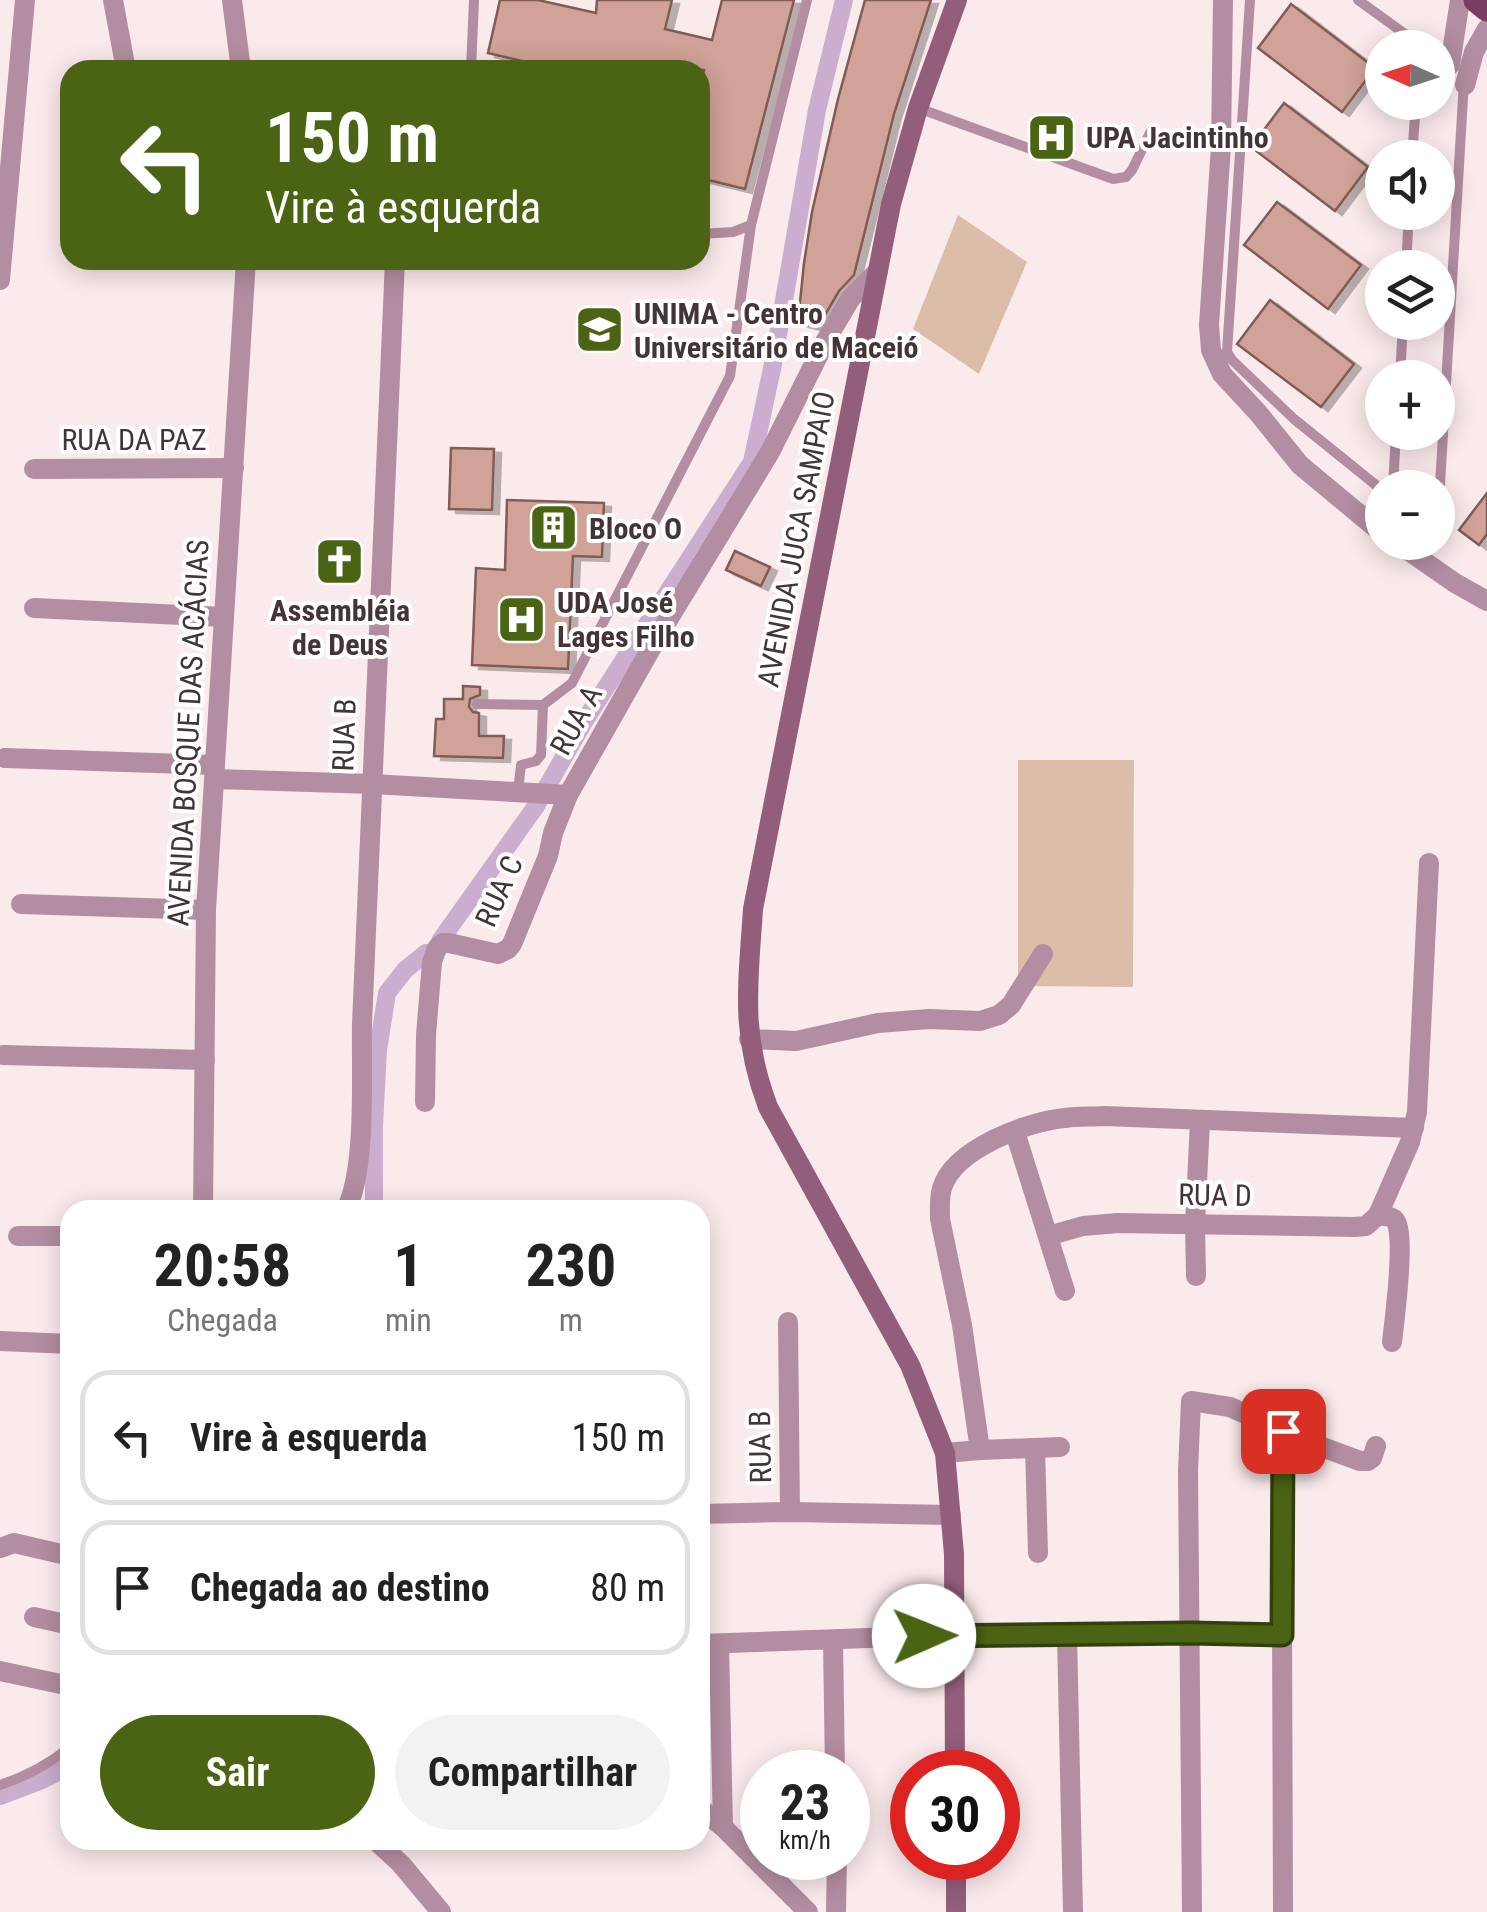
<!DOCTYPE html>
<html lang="pt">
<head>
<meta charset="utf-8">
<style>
  body { margin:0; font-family:"Roboto Condensed",sans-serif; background:#f2f2f2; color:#222; height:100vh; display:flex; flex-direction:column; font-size:38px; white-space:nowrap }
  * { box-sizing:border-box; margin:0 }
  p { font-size:32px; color:#767676 }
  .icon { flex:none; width:55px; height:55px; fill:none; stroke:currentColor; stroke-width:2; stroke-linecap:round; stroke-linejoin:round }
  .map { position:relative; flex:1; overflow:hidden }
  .side { position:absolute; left:60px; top:1200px; width:650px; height:650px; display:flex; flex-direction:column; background:#fff; border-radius:30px; box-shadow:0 5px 25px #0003 }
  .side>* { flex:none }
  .hud { position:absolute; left:60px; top:60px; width:650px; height:210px; border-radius:30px; box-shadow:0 5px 25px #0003; background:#4b6413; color:#fff; overflow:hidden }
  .needle { width:65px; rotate:273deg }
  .buttons { position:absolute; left:1365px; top:30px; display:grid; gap:20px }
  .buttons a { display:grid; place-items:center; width:90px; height:90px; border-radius:50%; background:#fff; box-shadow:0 5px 25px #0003; font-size:50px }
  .speed { position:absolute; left:740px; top:1750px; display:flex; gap:20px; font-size:50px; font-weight:700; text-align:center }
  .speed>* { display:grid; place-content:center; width:130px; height:130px; border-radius:50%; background:#fff; box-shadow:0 5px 25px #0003; line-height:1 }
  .speed small { font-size:25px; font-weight:400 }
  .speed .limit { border:15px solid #d22; background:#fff; color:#111 }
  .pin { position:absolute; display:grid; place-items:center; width:85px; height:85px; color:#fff; margin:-42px; border-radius:20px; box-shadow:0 5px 15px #0006 }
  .me { position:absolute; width:110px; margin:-55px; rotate:89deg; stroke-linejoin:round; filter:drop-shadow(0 0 8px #0008) }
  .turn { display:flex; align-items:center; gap:35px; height:210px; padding:0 40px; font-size:45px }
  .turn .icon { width:130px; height:130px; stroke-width:2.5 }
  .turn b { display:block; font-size:70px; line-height:85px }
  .eta { display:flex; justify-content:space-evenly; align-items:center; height:170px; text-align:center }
  .eta b { font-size:60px; font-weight:700; line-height:70px }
  .cta { display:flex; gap:20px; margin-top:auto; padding:20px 40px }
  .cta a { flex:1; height:115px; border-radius:60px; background:#4b6413; color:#fff; font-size:40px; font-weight:700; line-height:115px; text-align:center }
  .cta a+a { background:#f2f2f2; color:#222 }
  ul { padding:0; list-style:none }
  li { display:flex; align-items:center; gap:30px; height:135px; margin:0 20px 15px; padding:0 20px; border:5px solid #e0e0e0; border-radius:30px }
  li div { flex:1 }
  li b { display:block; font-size:38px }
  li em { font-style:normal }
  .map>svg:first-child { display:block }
</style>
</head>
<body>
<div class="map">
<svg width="1487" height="1912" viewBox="0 0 1487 1912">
  <defs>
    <filter id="shadow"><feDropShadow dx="7" dy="4" stdDeviation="0" flood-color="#0004"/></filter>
  </defs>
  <rect width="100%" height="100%" fill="#fbeaec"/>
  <g fill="#dbbda9">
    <polygon points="958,215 1027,262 979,374 913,329"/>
    <polygon points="1018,760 1134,760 1133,987 1018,986"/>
  </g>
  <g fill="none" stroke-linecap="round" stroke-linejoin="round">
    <g stroke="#cbadcf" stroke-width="18">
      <polyline points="440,941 536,806 585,720 752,462 773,364 817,110 844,0"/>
      <polyline points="374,1210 374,1126 378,1050 387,993 405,970 426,953"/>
      <polyline points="0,1796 42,1780 70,1766"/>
    </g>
  </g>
  <g fill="#d0a298" stroke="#805c55" stroke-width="2.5" filter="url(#shadow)">
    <polygon points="500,0 538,0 596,13 597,0 672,0 665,29 712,40 722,0 794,0 745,189 700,178 700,86 704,70 560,70 488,53"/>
    <polygon points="865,0 931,0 894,114 854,275 839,291 818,327 798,322 804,263 812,212 838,99"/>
    <polygon points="1291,4 1375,68 1342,112 1258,48"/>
    <polygon points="1284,103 1368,167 1335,211 1251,147"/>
    <polygon points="1277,202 1361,265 1328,309 1244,245"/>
    <polygon points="1270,300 1354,364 1321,407 1237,344"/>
    <polygon points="451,448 494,449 492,510 449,509"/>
    <polygon points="1487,493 1487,534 1479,545 1459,530"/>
    <polygon points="507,500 604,503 602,557 573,556 568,669 472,665 476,568 505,570"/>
    <polygon points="735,551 770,567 761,586 726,570"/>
    <polygon points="463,686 480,687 480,695 470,699 469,707 473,712 479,713 479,736 504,736 503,758 434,756 436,719 444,719 444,699 463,699"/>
  </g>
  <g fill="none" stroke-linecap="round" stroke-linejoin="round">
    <g stroke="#b38da1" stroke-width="10">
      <polyline points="1250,0 1227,352 1232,360 1294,419 1382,490"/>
      <polyline points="1358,0 1412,39 1418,48"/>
      <polyline points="471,70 474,0"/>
      <polyline points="918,108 1113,179 1126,177 1132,170 1151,131"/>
      <polyline points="1412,158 1416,102"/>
      <polyline points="700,234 733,232 751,225 807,0"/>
      <polyline points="1406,268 1409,212"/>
      <polyline points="1400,378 1403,322"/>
      <polyline points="1393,488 1396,432"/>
      <polyline points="1438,494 1440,485 1464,81"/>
      <polyline points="477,704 543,705 572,683 730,376 751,225"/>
      <polyline points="518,791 521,765 536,761 541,755 543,705"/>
      <path d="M0 1785C27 1776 48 1765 70 1747"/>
    </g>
    <g stroke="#b38da1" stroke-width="20">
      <polyline points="113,0 126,70"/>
      <polyline points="232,0 241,70"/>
      <polyline points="1223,0 1221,146 1209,325 1211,350 1222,374 1259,414 1300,465 1382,533"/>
      <polyline points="1450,65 1460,0"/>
      <polyline points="1465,85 1474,52 1487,29"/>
      <polyline points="0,280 25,0"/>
      <polyline points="34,469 234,468"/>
      <polyline points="1396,542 1455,583 1487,601"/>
      <polyline points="34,608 224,617"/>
      <polyline points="5,758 215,765"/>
      <polyline points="215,779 372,784 568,795"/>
      <polyline points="21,904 206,910"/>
      <polyline points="749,1039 796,1041 878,1023 929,1019 980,1021 999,1015 1011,1005 1043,954"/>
      <polyline points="3,1055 205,1060"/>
      <polyline points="425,1102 426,1035 432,962 437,948 443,943 449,943 498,954 508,949 512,944 548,856 553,833 568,795 657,638 770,452 826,340 851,298 878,271"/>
      <polyline points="1015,1132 1065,1291"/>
      <polyline points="203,1210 206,910 246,260"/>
      <path d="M346 1210C367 1168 361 1073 362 1024L395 260"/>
      <polyline points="18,1236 70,1236"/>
      <polyline points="1048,1236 1083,1226 1118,1223 1354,1227 1366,1226 1378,1215"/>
      <polyline points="1196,1276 1195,1224 1200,1121"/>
      <polyline points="788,1322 790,1512"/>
      <polyline points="0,1341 70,1344"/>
      <path d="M1392 1342C1394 1324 1407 1228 1394 1219 1390 1216 1383 1216 1378 1215L1410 1142 1417 1112 1429 863"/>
      <polyline points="1283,1431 1282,1615 1283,1912"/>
      <polyline points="1035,1448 1038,1553"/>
      <polyline points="980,1450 1060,1447"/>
      <path d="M945 1453 980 1450 962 1325 940 1219C940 1209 939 1198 942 1188 954 1149 1028 1121 1065 1118 1078 1116 1092 1117 1104 1116L1414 1128"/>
      <polyline points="700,1514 790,1512 951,1515"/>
      <polyline points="0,1548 14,1543 70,1556"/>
      <polyline points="34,1617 70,1625"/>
      <polyline points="1067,1634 1073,1912"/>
      <polyline points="833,1640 835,1772"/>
      <polyline points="700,1644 954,1635 1282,1635"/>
      <polyline points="719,1644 723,1827"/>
      <polyline points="0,1671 70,1686"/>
      <polyline points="700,1808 723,1827 808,1912"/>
      <polyline points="375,1840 401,1864 441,1912"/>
      <polyline points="836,1912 837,1858"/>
      <polyline points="1192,1912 1188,1471 1191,1401 1230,1407 1306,1441 1360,1461 1368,1461 1372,1458 1376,1446"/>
    </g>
    <g stroke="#935e7c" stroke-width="20">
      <path d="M955 1772 954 1554 945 1453 910 1365 768 1107C740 1033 748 986 753 909L891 204 918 108 957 0"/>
      <polyline points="956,1858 956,1912"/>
    </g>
    <polyline stroke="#7b3c62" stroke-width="25" points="1476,0 1487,9"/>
  </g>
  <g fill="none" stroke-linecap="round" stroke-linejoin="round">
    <defs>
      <polyline id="route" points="924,1636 1191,1633 1282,1635 1283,1431"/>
    </defs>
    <use href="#route" stroke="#31410c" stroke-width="25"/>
    <use href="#route" stroke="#4b6413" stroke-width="18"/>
  </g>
  <defs>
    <symbol id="hospital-square" viewBox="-11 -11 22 22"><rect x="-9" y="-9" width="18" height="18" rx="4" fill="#4b6413" stroke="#fff"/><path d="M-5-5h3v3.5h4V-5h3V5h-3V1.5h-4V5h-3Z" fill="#fff"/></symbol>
    <symbol id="university-square" viewBox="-11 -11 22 22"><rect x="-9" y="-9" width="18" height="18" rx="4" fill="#4b6413" stroke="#fff"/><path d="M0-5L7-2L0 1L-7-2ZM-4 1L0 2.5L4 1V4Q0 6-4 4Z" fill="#fff"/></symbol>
    <symbol id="building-square" viewBox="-11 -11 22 22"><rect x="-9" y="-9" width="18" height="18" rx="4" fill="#4b6413" stroke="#fff"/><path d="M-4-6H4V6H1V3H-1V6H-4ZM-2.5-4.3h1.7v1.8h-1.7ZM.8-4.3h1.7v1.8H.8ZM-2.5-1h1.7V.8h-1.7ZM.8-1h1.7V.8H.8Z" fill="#fff"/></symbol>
    <symbol id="church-square" viewBox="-11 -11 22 22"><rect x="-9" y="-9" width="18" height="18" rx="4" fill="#4b6413" stroke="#fff"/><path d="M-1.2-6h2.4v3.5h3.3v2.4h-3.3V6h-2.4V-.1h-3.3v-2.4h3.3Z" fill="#fff"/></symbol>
  </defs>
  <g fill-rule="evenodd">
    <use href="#hospital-square" x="1024" y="110" width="55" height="55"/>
    <use href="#university-square" x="572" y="302" width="55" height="55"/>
    <use href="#building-square" x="526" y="500" width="55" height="55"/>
    <use href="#church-square" x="312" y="534" width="55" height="55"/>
    <use href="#hospital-square" x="494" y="592" width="55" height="55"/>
  </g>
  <g text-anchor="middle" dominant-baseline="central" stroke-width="8" stroke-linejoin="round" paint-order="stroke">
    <g font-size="30" font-weight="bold" fill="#453436" stroke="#fff" text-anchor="start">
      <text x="1086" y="137">UPA Jacintinho</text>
      <text x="634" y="313">UNIMA - Centro<tspan x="634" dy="34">Universitário de Maceió</tspan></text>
      <text x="589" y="528">Bloco O</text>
      <text x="557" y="602">UDA José<tspan x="557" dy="34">Lages Filho</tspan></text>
      <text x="340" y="610" text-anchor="middle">Assembléia<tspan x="340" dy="34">de Deus</tspan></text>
    </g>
    <g font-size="30" fill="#453436" stroke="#fff">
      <text x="134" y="439">RUA DA PAZ</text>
      <text transform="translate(796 539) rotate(-79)">AVENIDA JUCA SAMPAIO</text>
      <text transform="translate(576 720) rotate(-61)">RUA A</text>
      <text transform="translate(188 733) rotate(-87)">AVENIDA BOSQUE DAS ACÁCIAS</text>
      <text transform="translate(344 735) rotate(-88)">RUA B</text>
      <text transform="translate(499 891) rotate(-66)">RUA C</text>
      <text transform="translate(1215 1195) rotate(1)">RUA D</text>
      <text transform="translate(760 1447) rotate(-91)">RUA B</text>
    </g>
  </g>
</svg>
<div class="buttons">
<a><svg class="needle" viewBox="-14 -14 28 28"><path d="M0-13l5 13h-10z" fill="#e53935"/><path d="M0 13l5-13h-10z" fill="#767676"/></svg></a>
<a><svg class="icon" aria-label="sound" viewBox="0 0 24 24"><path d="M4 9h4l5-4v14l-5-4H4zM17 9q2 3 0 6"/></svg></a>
<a><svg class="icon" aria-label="layers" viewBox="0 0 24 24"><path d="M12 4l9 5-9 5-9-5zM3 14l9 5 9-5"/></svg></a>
<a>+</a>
<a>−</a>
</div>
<div class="speed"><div>23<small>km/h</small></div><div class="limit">30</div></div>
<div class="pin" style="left:1283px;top:1431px;background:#d93025"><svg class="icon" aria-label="arrive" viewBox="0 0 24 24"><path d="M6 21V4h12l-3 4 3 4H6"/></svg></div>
<svg class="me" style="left:924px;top:1636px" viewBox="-20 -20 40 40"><circle r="19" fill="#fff"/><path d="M0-13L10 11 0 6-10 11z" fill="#4b6413"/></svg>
<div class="hud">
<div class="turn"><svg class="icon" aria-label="left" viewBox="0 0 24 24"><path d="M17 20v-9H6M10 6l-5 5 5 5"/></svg><div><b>150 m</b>Vire à esquerda</div></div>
</div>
<section class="side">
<div class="eta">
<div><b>20:58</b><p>Chegada</p></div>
<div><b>1</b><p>min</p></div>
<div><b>230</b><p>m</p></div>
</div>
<ul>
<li><svg class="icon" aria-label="left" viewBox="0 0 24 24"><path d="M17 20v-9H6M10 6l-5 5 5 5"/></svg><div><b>Vire à esquerda</b></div><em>150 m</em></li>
<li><svg class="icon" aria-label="arrive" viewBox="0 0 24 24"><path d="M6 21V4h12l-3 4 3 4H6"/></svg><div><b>Chegada ao destino</b></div><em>80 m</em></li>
</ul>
<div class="cta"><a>Sair</a><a>Compartilhar</a></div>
</section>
</div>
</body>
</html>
